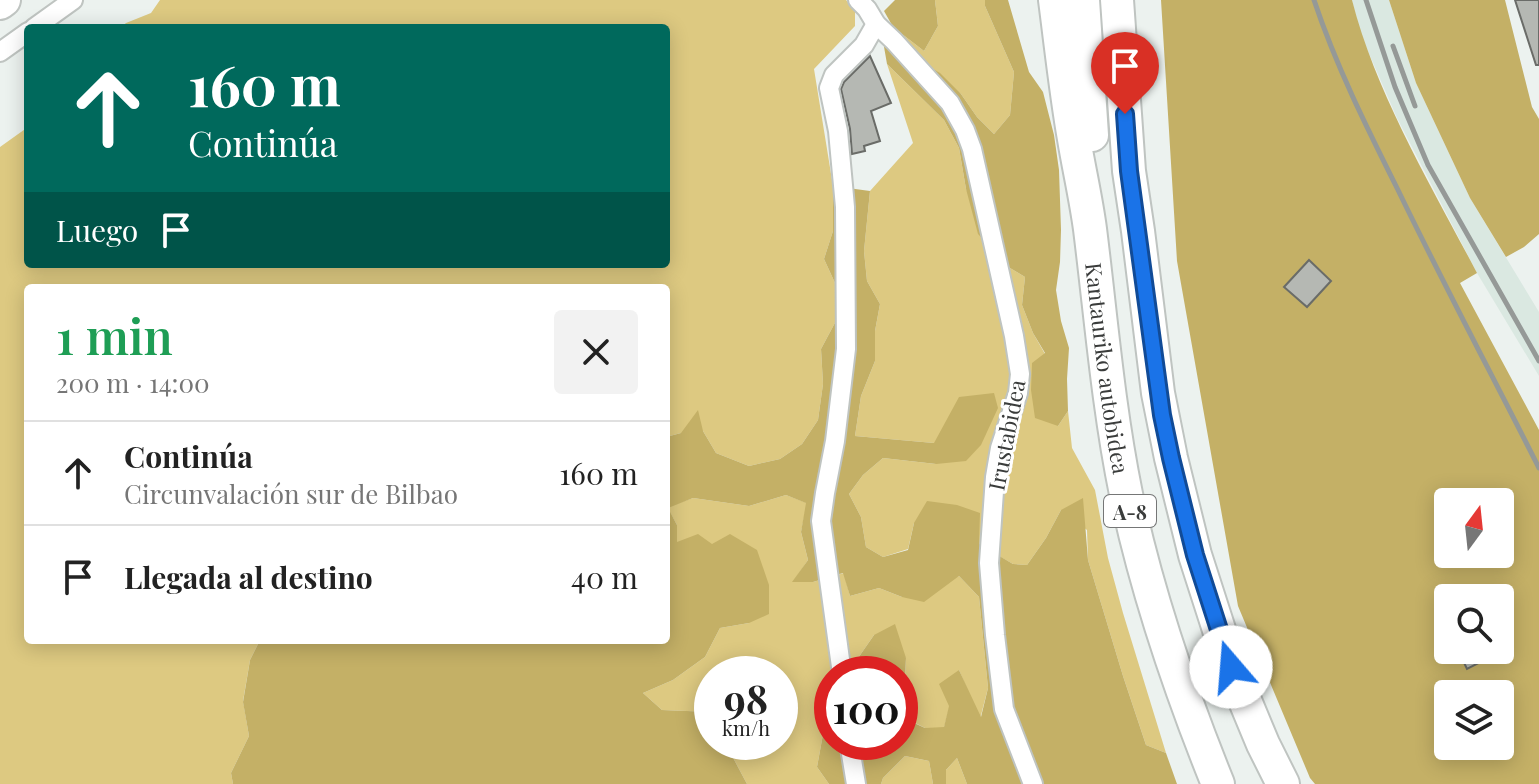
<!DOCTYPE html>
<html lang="es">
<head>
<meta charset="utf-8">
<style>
  body { margin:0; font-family:"Playfair Display",serif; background:#f2f2f2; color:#222; height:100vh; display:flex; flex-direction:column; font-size:30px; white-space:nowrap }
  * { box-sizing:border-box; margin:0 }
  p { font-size:26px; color:#767676 }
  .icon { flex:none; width:44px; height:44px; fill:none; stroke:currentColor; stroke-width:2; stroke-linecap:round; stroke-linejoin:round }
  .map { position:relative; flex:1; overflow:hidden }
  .panel { position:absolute; left:24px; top:284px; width:646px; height:360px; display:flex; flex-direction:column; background:#fff; border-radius:8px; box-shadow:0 4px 20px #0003 }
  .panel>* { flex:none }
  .hud { position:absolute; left:24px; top:24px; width:646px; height:244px; border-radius:8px; box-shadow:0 4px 20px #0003; background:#00695c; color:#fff; overflow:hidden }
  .needle { width:52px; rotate:15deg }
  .controls { position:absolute; left:1434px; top:488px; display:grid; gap:16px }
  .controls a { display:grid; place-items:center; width:80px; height:80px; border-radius:8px; background:#fff; box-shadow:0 4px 20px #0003; font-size:40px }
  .speed { position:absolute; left:694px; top:656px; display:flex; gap:16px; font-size:40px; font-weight:700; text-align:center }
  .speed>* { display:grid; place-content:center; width:104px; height:104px; border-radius:50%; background:#fff; box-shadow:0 4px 20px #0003; line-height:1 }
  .speed small { font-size:20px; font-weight:400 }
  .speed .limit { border:12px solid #d22; background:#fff; color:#111 }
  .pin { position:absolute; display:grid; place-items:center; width:68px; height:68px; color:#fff; margin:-82px -34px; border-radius:50% 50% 50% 0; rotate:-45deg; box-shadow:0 0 8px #0007 }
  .pin .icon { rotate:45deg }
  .me { position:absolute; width:88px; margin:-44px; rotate:342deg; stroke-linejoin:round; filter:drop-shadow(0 0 6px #0008) }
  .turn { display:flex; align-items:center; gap:28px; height:168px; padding:0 32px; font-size:36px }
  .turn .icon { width:104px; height:104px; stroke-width:2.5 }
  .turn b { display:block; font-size:56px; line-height:68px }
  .then { display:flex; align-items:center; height:76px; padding:0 32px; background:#0003; gap:16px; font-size:30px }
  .round { display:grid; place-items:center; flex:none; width:84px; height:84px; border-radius:8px; background:#f2f2f2 }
  .head { display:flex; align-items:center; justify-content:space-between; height:136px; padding:0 32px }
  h1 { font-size:48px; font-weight:600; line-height:60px; color:#1e9e55 }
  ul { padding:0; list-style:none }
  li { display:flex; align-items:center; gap:24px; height:104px; padding:0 32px; border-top:2px solid #e0e0e0 }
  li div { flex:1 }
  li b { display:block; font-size:30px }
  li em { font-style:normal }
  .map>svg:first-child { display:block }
</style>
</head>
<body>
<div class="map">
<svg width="1539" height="784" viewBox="0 0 1539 784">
  <rect width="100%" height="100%" fill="#ecf2ef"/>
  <polygon fill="#dae8e1" points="1352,0 1389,0 1416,83 1470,198 1539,312 1539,376 1477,273 1397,118 1360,33"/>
  <g fill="#ddc981">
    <polygon points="160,0 846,0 855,10 855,26 814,69 833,186 833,231 824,259 835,283 837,319 821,349 823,384 818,420 802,444 780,459 749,466 716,453 703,431 681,433 666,437 666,288 28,288 28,640 260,640 250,660 243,701 249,736 231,773 233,784 0,784 0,147 28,127 28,264 666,264 666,28 120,28 126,23 151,13"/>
    <polygon points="935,0 985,0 985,6 1014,72 1010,115 994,134 977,117 961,94 883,41 893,27 924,51 938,26"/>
    <polygon points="887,64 944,120 959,148 966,189 1010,268 1025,277 1022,305 1033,333 1045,354 1058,426 1068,411 1072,448 1095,490 1108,558 1123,613 1166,753 1146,745 1123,676 1088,560 1087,530 1061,510 1046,538 1027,565 1013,564 978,544 914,523 908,549 883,557 866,547 861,517 849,494 863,475 883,458 936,464 934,443 855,436 861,396 875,361 875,331 880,304 867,281 864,251 870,191 913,143"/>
    <polygon points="786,495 807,503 801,532 808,560 793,582 813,582 844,573 850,596 879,588 902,597 959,576 979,597 988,688 980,719 959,670 944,728 925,728 903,717 906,658 874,635 847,674 832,674 832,699 828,707 817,767 829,784 747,784 730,752 735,742 780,742 780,674 760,674 758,658 744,674 712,674 712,712 662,710 643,693 673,680 705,657 720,628 749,623 711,544 676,542 677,525 667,507 693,498 749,506"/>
    <polygon points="905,756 929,761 933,784 881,784 883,778"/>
    <polygon points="957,758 967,784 946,784 946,770"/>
  </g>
  <g fill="#c4b066" fill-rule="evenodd">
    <polygon points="895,0 935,0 938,26 924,51 893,27 884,11"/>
    <polygon points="985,0 1008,0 1029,72 1043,92 1054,135 1059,170 1061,230 1060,262 1056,290 1061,321 1069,348 1067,379 1068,411 1058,426 1035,418 1031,390 1032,363 1045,353 1033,333 1022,305 1025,277 1010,268 978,234 966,189 959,148 944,120 887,64 883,41 940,73 961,94 977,117 994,134 1010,115 1014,72 985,6"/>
    <path d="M1161 0H1352C1376 94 1432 187 1477 273L1460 283 1539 430V784H1315L1310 778 1238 606 1177 261ZM1448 502H1500V554H1448ZM1448 598H1500V650H1448ZM1448 694H1500V746H1448Z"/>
    <polygon points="1389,0 1505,0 1532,107 1539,119 1539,234 1524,247 1506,257 1470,198 1416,83"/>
    <polygon points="833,186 870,191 864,251 867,281 880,304 875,331 875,361 861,396 855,436 934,443 959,397 994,393 998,408 981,445 966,461 936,464 883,458 863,475 849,494 861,517 866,547 883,557 908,550 914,523 927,501 957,505 980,513 979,544 1013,564 1027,565 1046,538 1061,510 1083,498 1088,560 1123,676 1146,745 1166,753 1177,784 967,784 957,758 946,770 946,784 933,784 929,761 905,756 883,778 881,784 829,784 817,767 828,707 832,699 832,742 900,742 900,674 847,674 874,635 895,624 906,658 903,718 925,728 944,727 949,706 939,684 959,670 981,717 988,688 979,597 959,576 924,602 902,597 879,588 850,596 843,573 813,582 792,582 808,560 801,532 806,503 786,495 749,506 693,498 668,508 677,525 677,542 698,534 712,544 730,534 757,550 769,585 769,614 749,623 720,628 705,657 673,680 643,693 662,710 712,712 712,742 735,742 730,752 747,784 233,784 231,773 249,736 243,702 250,660 260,640 666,640 666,437 681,433 698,410 703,431 716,453 749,466 780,459 802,444 818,420 823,384 821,349 837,319 835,283 824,259 833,231"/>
  </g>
  <g fill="#b5b8b3" stroke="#6a6c68" stroke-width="2">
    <polygon points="1515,0 1539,0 1539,65 1536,65"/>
    <polygon points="870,56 891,103 871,111 880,141 864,146 865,151 852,154 850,129 841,89 844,82"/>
    <polygon points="1309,260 1331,281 1307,307 1284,287"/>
    <polygon points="1458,650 1504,650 1467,669"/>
  </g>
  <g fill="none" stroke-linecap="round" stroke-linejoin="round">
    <defs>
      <g id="minor">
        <polyline points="858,0 867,9 876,24 894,41 950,103 965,130 972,149 1014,336 1020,374 1018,393 1000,448 995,477 989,563 995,635 1004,709 1033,784"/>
        <polyline points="34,28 73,0"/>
        <polyline points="0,52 28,32"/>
        <polyline points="842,674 821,521 825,493 835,441 846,349 845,207 838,131 829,88 834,75 864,45 876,24"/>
        <polyline points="849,742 856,784"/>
      </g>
      <g id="motorway">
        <path id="s1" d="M1055 0C1061 46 1066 93 1074 139 1079 169 1086 199 1090 229 1101 317 1108 406 1126 494 1147 593 1180 690 1218 784"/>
        <polyline points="1083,0 1092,135"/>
        <polyline points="1117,0 1129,171 1138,231 1158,393 1171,458 1195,555 1231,667 1263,744 1283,784"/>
        <polyline points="0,3 4,0"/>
      </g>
    </defs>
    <use href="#minor" stroke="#bfc4c1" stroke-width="22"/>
    <use href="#motorway" stroke="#bfc4c1" stroke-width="36"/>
    <use href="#minor" stroke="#fff" stroke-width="18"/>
    <use href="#motorway" stroke="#fff" stroke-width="32"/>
    <g stroke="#959997" stroke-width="5">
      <path d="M1314 0C1336 66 1367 128 1398 190 1443 283 1492 375 1539 468"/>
      <polyline points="1366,0 1395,87 1428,165 1539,361"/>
      <polyline points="1393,46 1415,106"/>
    </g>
  </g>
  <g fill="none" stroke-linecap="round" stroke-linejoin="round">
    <defs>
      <polyline id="route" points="1125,114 1129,171 1162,415 1171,458 1195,555 1231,667"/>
    </defs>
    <use href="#route" stroke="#114b97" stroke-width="20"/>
    <use href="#route" stroke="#1a73e8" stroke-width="14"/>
  </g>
  <g text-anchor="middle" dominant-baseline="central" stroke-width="6" stroke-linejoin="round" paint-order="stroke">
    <rect fill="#fff" stroke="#757676" stroke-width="2" x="1104" y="495" width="52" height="32" rx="6"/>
    <g font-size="20" font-weight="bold" fill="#3a3c3b">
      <text x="1130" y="511">A-8</text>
    </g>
    <g font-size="22" fill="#3a3c3b" stroke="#fff">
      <text stroke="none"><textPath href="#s1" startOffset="372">Kantauriko autobidea</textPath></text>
      <text transform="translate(1006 435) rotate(-79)">Irustabidea</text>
    </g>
  </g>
</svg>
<div class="controls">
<a><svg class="needle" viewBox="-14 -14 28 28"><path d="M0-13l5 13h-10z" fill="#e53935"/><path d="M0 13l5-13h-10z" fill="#767676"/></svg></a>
<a><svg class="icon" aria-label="search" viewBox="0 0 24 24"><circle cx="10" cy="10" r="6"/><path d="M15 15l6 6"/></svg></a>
<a><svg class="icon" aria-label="layers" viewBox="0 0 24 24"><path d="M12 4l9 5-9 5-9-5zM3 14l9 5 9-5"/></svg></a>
</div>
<div class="speed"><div>98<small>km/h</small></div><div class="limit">100</div></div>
<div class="pin" style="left:1125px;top:114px;background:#d93025"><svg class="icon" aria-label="arrive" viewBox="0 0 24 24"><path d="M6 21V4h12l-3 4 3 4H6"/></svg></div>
<svg class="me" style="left:1231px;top:667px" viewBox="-20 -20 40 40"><circle r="19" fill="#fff"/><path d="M0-13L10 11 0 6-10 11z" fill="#1a73e8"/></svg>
<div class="hud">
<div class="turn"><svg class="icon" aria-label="ahead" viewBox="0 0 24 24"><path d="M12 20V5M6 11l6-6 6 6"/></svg><div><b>160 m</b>Continúa</div></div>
<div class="then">Luego<svg class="icon" aria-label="arrive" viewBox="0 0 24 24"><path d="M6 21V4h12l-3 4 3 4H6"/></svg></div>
</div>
<section class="panel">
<div class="head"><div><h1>1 min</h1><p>200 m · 14:00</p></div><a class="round"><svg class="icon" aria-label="close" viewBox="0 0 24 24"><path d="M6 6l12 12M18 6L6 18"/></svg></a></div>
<ul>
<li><svg class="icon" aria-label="ahead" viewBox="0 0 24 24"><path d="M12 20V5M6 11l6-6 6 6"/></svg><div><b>Continúa</b><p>Circunvalación sur de Bilbao</p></div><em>160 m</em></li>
<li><svg class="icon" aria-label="arrive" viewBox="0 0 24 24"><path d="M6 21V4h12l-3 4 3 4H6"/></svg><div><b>Llegada al destino</b></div><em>40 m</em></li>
</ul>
</section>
</div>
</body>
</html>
